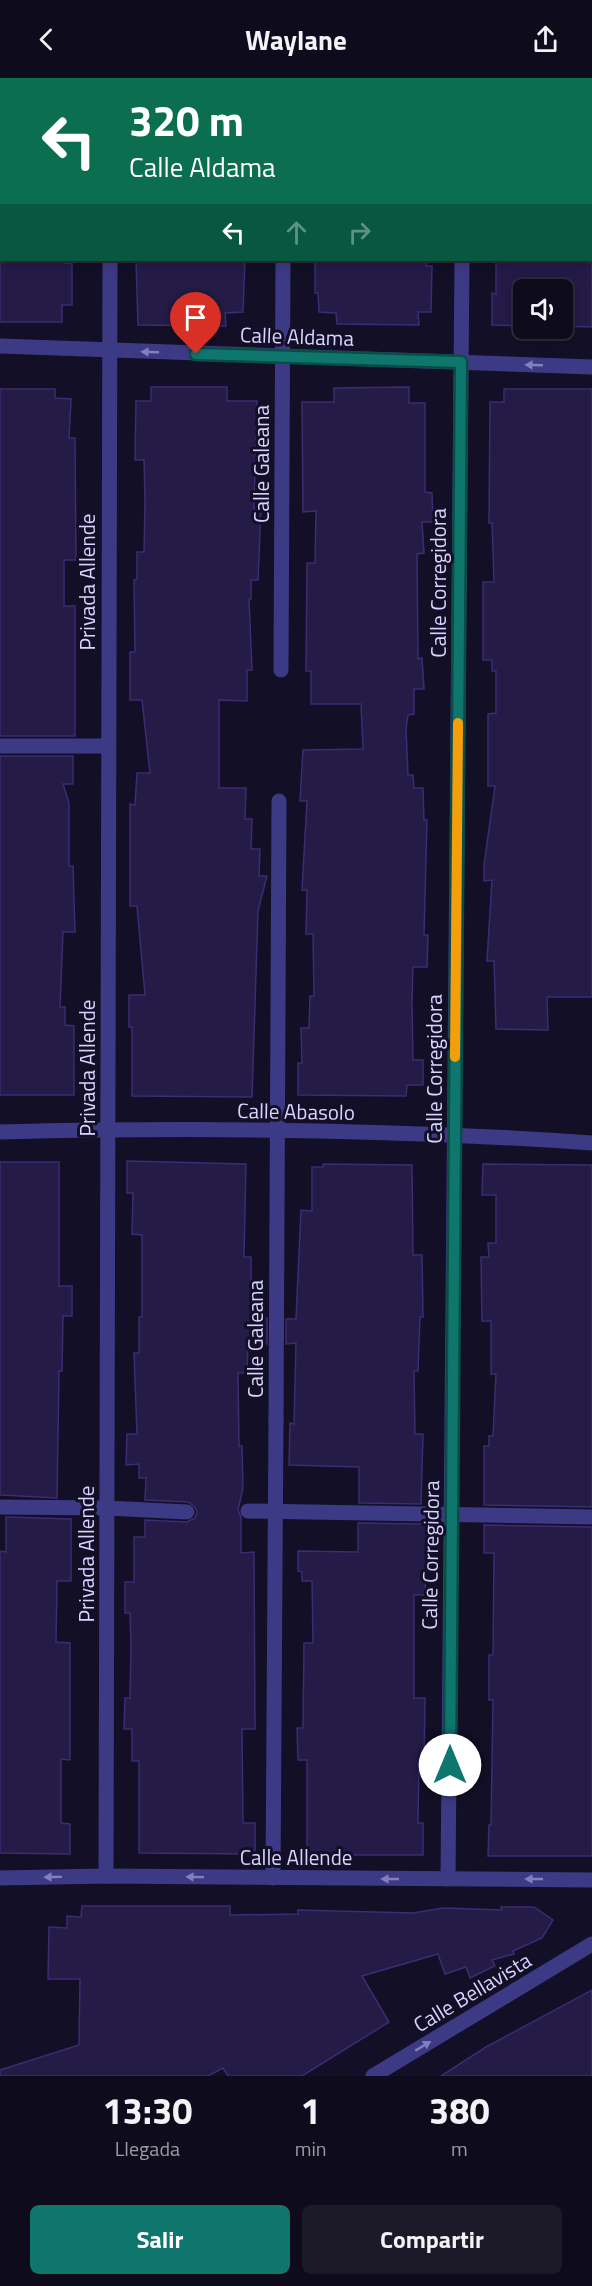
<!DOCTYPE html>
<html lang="es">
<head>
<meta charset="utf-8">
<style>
  body { margin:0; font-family:"Titillium Web",sans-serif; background:#1c1929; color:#f1f3f6; height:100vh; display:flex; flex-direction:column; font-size:22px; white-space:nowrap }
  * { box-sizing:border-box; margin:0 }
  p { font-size:20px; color:#9b9ba3 }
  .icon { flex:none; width:33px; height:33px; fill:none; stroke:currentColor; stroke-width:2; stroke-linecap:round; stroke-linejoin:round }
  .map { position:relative; height:1998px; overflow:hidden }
  .sheet { display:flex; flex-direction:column; background:#0e0b1c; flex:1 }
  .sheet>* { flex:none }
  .banner { position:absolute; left:0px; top:0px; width:592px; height:183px; box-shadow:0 3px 15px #0003,0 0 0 2px #2e2b3b; background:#0b6e4f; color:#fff; overflow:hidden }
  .tools { position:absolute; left:513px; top:201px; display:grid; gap:12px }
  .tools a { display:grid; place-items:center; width:60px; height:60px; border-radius:9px; background:#0e0b1c; box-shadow:0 3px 15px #0003,0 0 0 2px #2e2b3b; font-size:30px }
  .pin { position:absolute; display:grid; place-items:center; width:51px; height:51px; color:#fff; margin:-62px -26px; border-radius:50% 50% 50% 0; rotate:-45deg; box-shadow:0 0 6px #0007 }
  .pin .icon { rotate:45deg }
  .me { position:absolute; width:66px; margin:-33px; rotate:0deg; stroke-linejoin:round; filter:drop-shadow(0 0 4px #0008) }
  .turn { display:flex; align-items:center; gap:21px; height:126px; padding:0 30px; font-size:27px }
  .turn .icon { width:78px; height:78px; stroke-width:2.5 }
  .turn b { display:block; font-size:42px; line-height:51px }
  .lanes { display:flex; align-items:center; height:57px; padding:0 30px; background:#0003; justify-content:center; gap:30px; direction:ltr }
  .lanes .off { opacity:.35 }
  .eta { display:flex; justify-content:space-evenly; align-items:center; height:102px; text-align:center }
  .eta b { font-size:36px; font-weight:700; line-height:42px }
  .cta { display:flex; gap:12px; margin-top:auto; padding:12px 30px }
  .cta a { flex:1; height:69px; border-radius:9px; background:#0f766e; color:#fff; font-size:24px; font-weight:700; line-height:69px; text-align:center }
  .cta a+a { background:#1c1929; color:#f1f3f6 }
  header { display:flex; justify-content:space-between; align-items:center; height:78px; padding:0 30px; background:#0e0b1c; font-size:27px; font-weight:700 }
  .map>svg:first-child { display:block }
</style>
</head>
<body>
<header><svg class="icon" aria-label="back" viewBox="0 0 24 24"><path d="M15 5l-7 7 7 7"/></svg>Waylane<svg class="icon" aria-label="share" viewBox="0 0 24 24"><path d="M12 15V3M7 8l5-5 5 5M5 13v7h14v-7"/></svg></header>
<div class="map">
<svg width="592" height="1998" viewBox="0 0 592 1998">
  <rect width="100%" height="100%" fill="#130f26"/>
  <g fill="#241b47" stroke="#3b2d73" stroke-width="1.5">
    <polygon points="0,182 65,182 65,185 72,185 72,227 62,227 62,244 0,244"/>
    <polygon points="136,182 245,182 243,234 225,235 226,248 138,247"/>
    <polygon points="315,182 426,182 426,188 432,188 431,234 418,234 419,247 337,246 336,235 319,234 318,215 315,215"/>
    <polygon points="496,182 592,182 592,249 562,248 562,212 524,212 524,248 492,247 492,215 496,216"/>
    <polygon points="151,309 227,309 227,323 257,323 254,431 261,431 258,502 251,502 251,521 249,521 252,592 247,592 247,623 219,622 219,710 246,710 245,741 252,741 251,771 260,771 259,798 267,798 258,833 252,1019 132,1018 132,949 129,949 129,917 145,917 137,828 130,828 130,726 135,727 137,695 150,695 142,622 130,622 130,574 135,574 134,502 137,501 137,474 144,474 145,422 144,382 135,382 136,323 151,323"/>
    <polygon points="409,309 409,325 425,325 425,414 432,415 433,444 422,444 424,475 417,476 418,581 422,580 424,611 414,611 414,636 408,637 406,651 408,697 413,697 414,710 423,710 424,742 427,742 424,857 428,857 427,889 413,889 412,923 413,982 423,982 423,1007 407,1007 406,1018 298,1017 298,985 302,985 301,950 309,950 310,918 314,918 313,856 306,856 307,812 302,812 307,723 300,723 303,672 363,671 361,626 311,626 311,593 306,593 307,485 315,485 316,433 303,434 302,324 334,324 334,310"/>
    <polygon points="0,311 55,311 55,320 71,321 69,360 75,360 76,482 64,482 64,528 75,528 75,658 0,658"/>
    <polygon points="504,311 592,311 592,919 547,919 548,952 496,951 494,883 487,883 492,802 484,803 484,787 495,708 488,708 488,636 496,635 496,593 492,593 492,582 483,582 483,504 494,504 492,445 489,445 490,324 504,324"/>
    <polygon points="0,678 73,678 73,706 63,706 69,725 69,788 73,788 75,854 63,854 60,929 65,929 65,947 74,948 74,1017 0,1017"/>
    <polygon points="127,1083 246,1086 244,1179 251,1179 251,1240 267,1240 267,1266 248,1266 247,1295 238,1295 239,1368 242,1368 243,1410 238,1432 241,1439 241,1475 254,1474 255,1651 242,1651 243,1745 255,1745 255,1776 139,1775 139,1683 132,1683 132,1651 124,1651 125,1620 130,1620 131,1566 130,1535 125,1535 125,1504 134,1504 134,1459 145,1459 145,1442 187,1444 195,1440 197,1434 195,1429 188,1424 145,1422 146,1400 139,1400 139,1386 126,1387 127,1356 137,1356 134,1275 139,1275 139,1239 142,1239 142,1157 132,1156 133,1115 127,1115"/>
    <polygon points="0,1084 59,1084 59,1208 72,1208 72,1238 63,1238 62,1293 59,1293 57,1420 0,1417"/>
    <polygon points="323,1086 412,1087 413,1177 422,1177 423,1239 420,1239 418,1293 414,1293 415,1356 423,1356 421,1426 359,1425 359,1389 289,1387 290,1345 294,1346 296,1265 286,1266 286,1241 296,1241 301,1132 312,1133 312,1089 323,1089"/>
    <polygon points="483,1086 592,1087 592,1429 484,1427 484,1368 489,1368 489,1358 493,1358 496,1296 491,1296 491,1243 482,1243 481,1179 489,1179 488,1165 496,1165 496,1117 482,1117"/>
    <polygon points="6,1439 71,1441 71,1503 57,1503 56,1564 70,1565 70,1682 61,1681 61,1745 70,1746 70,1776 0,1775 0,1473 6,1474"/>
    <polygon points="358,1445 427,1446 425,1517 414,1517 414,1620 425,1620 424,1683 419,1683 418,1745 423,1745 423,1777 307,1777 307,1682 298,1682 297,1650 303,1650 304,1565 313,1565 312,1503 302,1503 302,1494 298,1493 298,1473 358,1474"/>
    <polygon points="484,1447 592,1449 592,1778 488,1778 489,1747 491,1747 493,1622 489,1622 489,1577 493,1577 494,1475 484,1475"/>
    <polygon points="82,1828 230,1828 230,1837 298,1836 298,1832 413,1835 443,1830 502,1832 501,1829 534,1829 553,1842 542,1860 513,1873 514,1876 492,1882 495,1888 470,1900 466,1889 445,1896 438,1876 362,1898 389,1944 302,1998 228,1998 223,1990 208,1998 0,1998 0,1992 79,1967 80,1901 48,1901 49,1849 67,1850 67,1838 81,1839"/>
    <polygon points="592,1912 592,1998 441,1998 486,1969"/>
  </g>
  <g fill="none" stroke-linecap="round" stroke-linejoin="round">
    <g stroke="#3d3a85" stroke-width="15">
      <polyline points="0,668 107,668"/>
      <polyline points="0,1429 107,1430 187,1434"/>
      <polyline points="248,1433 592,1439"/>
      <polyline points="275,1490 276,1343"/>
    </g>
    <g stroke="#3d3a85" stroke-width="15">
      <polyline points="0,268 592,289"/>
      <polyline points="281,592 283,182"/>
      <path d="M0 1054C197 1049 395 1051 592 1065"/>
      <polyline points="276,1343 279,723"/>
      <polyline points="106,1798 110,182"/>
      <polyline points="0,1800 106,1798 592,1802"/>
      <polyline points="273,1800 275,1490"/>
      <polyline points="448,1801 462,182"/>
      <polyline points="373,1998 592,1866"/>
    </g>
  </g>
  <defs><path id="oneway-solid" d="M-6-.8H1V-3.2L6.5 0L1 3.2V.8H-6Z" transform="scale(1.5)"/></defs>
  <g fill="#837fbc">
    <use href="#oneway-solid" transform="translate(150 274) rotate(-178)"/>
    <use href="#oneway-solid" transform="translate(534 287) rotate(-178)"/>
    <use href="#oneway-solid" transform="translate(53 1799) rotate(179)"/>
    <use href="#oneway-solid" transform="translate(195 1799) rotate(-179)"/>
    <use href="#oneway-solid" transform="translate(390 1801) rotate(-180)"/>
    <use href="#oneway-solid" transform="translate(534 1801) rotate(-180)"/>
    <use href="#oneway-solid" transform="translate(423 1968) rotate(-31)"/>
  </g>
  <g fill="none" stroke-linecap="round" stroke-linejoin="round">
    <defs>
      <polyline id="route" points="196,276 461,284 450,1687"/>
    </defs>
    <use href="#route" stroke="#0a4d48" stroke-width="15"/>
    <use href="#route" stroke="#0f766e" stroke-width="10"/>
    <polyline stroke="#f59e0b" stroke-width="10" points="455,979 458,645"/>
  </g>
  <g text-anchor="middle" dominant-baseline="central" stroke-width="6" stroke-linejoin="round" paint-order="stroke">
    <g font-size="21" fill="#d9d4ff" stroke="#130f26">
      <text transform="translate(297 258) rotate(2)">Calle Aldama</text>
      <text transform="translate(261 386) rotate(-90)">Calle Galeana</text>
      <text transform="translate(87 504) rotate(-90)">Privada Allende</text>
      <text transform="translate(438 505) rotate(-90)">Calle Corregidora</text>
      <text transform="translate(87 990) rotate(-90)">Privada Allende</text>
      <text transform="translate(434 991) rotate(-90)">Calle Corregidora</text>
      <text transform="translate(296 1033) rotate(1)">Calle Abasolo</text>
      <text transform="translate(255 1261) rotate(-90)">Calle Galeana</text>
      <text transform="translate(86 1476) rotate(-90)">Privada Allende</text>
      <text transform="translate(430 1477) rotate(-89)">Calle Corregidora</text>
      <text x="296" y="1779">Calle Allende</text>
      <text transform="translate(472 1914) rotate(-31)">Calle Bellavista</text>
    </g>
  </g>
</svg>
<div class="tools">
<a><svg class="icon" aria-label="sound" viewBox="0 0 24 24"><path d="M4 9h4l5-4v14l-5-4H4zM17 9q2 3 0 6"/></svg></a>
</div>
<div class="pin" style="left:196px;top:276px;background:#d93025"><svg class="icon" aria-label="arrive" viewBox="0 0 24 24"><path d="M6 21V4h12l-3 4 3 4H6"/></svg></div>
<svg class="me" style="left:450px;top:1687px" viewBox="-20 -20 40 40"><circle r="19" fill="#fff"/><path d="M0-13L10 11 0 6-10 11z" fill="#0f766e"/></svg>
<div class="banner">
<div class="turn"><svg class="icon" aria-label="left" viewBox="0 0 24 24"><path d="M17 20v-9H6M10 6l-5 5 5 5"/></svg><div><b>320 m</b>Calle Aldama</div></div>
<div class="lanes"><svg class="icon" aria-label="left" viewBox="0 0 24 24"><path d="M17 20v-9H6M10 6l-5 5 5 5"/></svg><svg class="icon off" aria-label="ahead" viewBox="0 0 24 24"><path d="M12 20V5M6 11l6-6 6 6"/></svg><svg class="icon off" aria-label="right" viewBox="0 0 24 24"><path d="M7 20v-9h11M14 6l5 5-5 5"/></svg></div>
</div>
</div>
<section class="sheet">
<div class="eta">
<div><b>13:30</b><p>Llegada</p></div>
<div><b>1</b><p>min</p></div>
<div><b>380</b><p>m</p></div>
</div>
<div class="cta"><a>Salir</a><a>Compartir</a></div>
</section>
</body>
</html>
